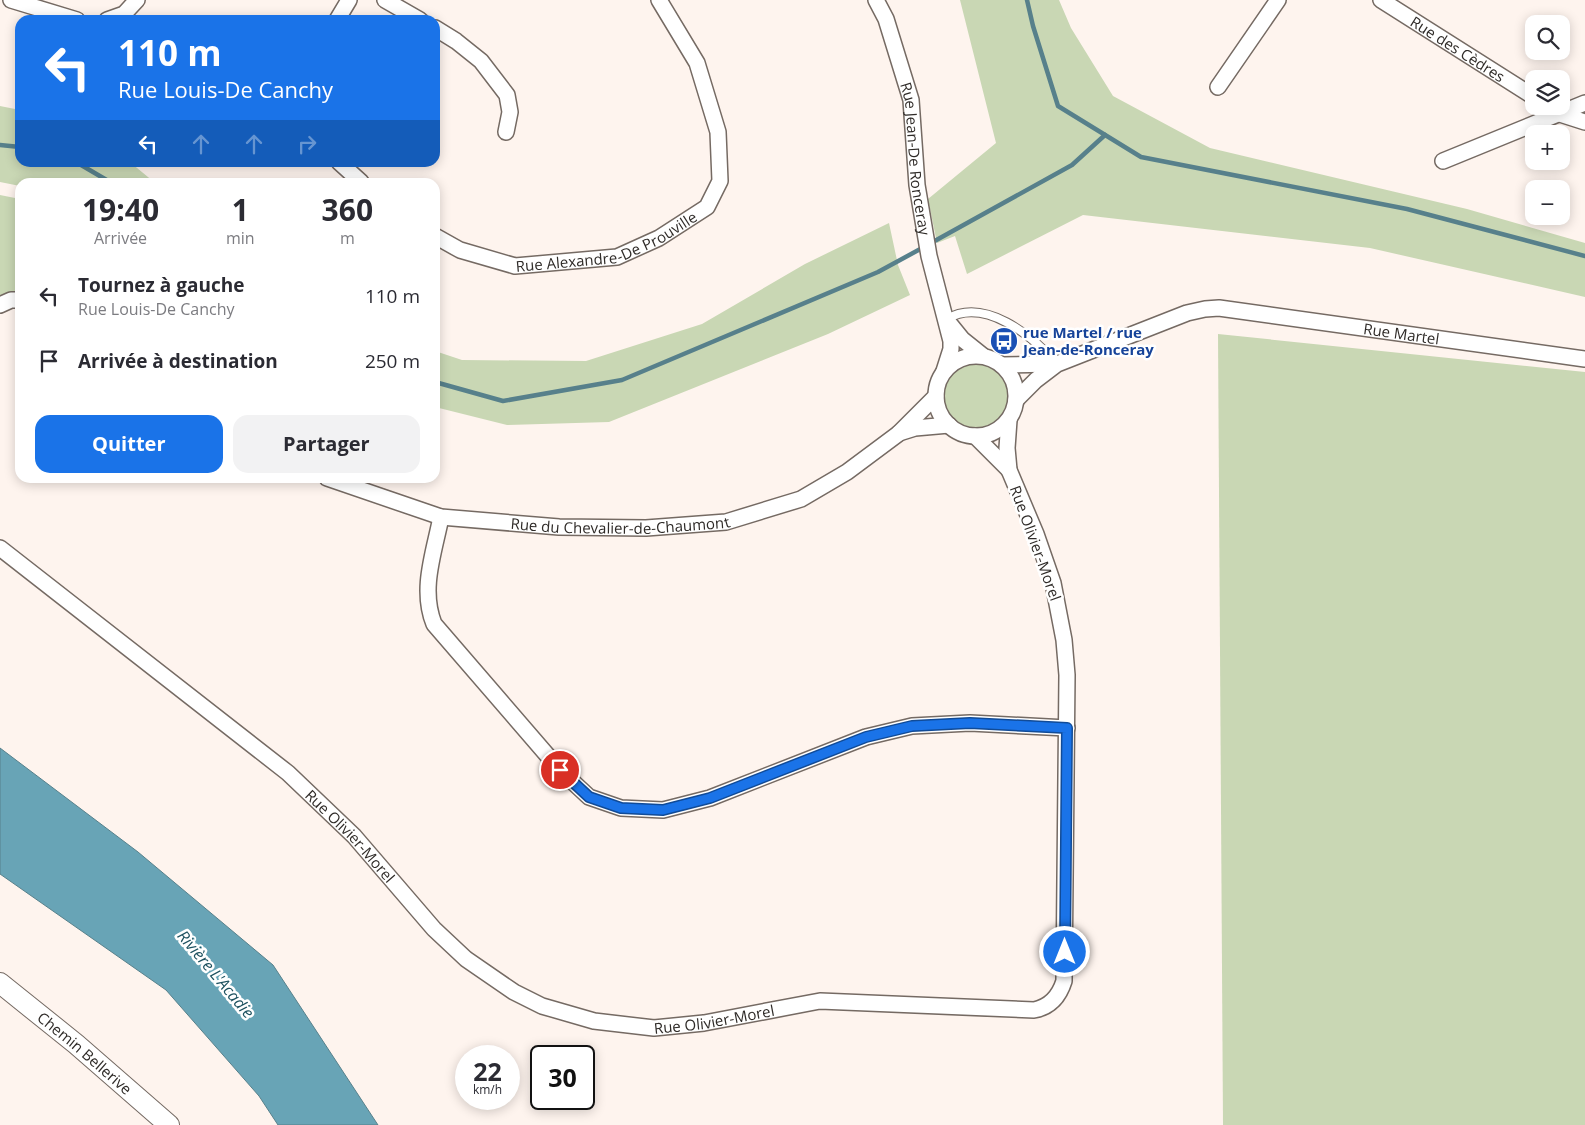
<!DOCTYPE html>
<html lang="fr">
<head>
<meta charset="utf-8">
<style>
  body { margin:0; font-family:"Open Sans",sans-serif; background:#f2f2f3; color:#2b2b33; height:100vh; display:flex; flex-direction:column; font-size:19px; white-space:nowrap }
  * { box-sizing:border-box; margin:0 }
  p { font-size:16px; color:#7c7c81 }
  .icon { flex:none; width:28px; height:28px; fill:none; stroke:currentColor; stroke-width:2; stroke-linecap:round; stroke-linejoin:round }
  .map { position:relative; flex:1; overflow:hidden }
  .side { position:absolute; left:15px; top:178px; width:425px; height:305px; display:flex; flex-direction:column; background:#fff; border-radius:15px; box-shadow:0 2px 12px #0003 }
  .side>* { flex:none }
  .guide { position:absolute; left:15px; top:15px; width:425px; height:152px; border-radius:15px; box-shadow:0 2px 12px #0003; background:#1a73e8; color:#fff; overflow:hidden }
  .buttons { position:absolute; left:1525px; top:15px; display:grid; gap:10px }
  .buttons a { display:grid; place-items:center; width:45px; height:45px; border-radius:10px; background:#fff; box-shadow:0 2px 12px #0003; font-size:25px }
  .speed { position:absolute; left:455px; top:1045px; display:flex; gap:10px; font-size:25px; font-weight:700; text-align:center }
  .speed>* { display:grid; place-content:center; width:65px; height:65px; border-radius:50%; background:#fff; box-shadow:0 2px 12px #0003; line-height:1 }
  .speed small { font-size:12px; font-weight:400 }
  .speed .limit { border:2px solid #111; border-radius:8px; background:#fff; color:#111 }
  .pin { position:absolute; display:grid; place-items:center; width:42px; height:42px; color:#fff; margin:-21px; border:2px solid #fff; border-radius:50%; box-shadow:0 1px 5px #0007 }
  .me { position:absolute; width:55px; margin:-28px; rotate:0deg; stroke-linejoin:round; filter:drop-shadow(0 0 4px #0008) }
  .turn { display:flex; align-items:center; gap:18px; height:105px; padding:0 20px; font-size:22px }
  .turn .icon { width:65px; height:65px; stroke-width:2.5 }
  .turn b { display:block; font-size:35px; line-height:42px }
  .lanes { display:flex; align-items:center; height:48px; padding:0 20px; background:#0003; justify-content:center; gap:25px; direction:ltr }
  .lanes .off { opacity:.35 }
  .eta { display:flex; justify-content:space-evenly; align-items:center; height:85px; text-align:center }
  .eta b { font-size:30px; font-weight:700; line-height:35px }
  .button { display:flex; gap:10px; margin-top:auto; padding:10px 20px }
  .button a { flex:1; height:58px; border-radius:15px; background:#1a73e8; color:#fff; font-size:20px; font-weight:700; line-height:58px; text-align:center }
  .button a+a { background:#f2f2f3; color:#2b2b33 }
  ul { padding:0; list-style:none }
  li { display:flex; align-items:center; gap:15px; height:65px; padding:0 20px }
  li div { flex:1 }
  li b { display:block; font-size:19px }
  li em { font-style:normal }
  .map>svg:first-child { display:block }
</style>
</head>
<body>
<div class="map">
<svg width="1585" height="1125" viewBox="0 0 1585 1125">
  <rect width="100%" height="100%" fill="#fef4ee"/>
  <g fill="#c9d7b4">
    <polygon points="960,0 1059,0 1071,28 1113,96 1210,148 1467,209 1585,243 1585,297 1370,248 1083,215 967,274 955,236 937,243 928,199 996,143"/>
    <polygon points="0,106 20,110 20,162 131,163 154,182 20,182 20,186 0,182"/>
    <polygon points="0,195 20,199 20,300 0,305"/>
    <polygon points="889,223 898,265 910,295 828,334 609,422 507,425 435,407 435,351 462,360 586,361 702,324 805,264"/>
    <polygon points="1218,334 1585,372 1585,1125 1223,1125"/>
    <circle cx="974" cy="397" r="34"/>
  </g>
  <polygon fill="#68a4b6" stroke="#57808b" points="0,748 138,852 273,965 378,1125 278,1125 259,1096 166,990 0,874"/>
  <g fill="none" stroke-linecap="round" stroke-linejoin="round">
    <g stroke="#57808b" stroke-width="4.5">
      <polyline points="1027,0 1033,26 1058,106 1141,157 1407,209 1585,256"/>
      <polyline points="0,145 20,147"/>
      <polyline points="76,162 110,182"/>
      <polyline points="931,243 1072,165 1105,135"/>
      <polyline points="435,382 503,401 622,380 878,272 924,247"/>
    </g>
    <defs>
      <path id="lane" d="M947 319C984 297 1032 335 1056 363"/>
      <g id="street">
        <polyline points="11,0 77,20"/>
        <polyline points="385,0 420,20"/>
        <path id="s1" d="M876 0 886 19 911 100 917 185 929 256 951 341V349L944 371"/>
        <path id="s2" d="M1381 0 1534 97"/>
        <polyline points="107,20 124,14 137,0"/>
        <polyline points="337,20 349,0"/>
        <polyline points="435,28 456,41 481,61 507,95 510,112 506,132"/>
        <polyline points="1218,87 1278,0"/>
        <polyline points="1548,106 1560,114 1585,122"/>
        <polyline points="1443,161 1585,103"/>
        <polyline points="339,162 361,182"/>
        <path id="s3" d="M435 236 460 250 515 266 617 257 659 238 707 207 720 181 718 132 697 63 659 0"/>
        <polyline points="0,305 11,300 20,300"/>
        <polyline points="949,323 962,339 982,355"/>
        <circle cx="976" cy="396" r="40"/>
        <polyline points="1002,365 1056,364"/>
        <path id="s4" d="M1016 400 1036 380 1057 364 1187 313 1205 309 1219 308 1585 359"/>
        <polyline points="899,433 915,428 949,425"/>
        <polyline points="975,436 1009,470"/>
        <path id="s5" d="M327 478 441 517 559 527 646 528 726 522 801 499 847 472 898 434 936 396"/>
        <path d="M441 517C434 553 420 589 434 624L560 770 589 797 621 808 663 810 710 798 866 737 912 726 970 723 1067 728"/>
        <path id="s6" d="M0 548 288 773 354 836 434 929 466 959 514 992 542 1006 594 1021 654 1028 704 1023 820 1001 1034 1010C1050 1007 1059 997 1064 981L1067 675 1064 640 1053 583 1036 534 1009 470 1007 448 1009 420"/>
      </g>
      <g id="secondary">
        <path id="s7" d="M0 983 76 1044 169 1125"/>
      </g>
    </defs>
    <use href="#lane" stroke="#756a63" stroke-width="10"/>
    <use href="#street" stroke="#756a63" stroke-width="18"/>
    <use href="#secondary" stroke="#756a63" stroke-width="22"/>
    <use href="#lane" stroke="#fff" stroke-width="8"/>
    <use href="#street" stroke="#fff" stroke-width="15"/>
    <use href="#secondary" stroke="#fff" stroke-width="20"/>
  </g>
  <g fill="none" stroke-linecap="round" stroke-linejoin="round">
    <defs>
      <polyline id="route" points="560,770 589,797 621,808 663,810 710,798 866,737 912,726 970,723 1067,728 1065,952"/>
    </defs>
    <use href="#route" stroke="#114b97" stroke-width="12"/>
    <use href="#route" stroke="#1a73e8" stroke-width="9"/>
  </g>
  <defs>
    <symbol id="bus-disc" viewBox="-11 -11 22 22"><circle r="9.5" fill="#1a4fb4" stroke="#fff"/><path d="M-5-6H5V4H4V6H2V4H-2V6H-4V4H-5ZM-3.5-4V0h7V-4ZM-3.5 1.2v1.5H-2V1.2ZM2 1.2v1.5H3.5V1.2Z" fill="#fff"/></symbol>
  </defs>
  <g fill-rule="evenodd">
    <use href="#bus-disc" x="988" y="325" width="32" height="32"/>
  </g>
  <g text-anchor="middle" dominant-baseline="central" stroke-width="5" stroke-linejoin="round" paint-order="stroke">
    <g font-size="15" fill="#2f2b28" stroke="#fff">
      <text stroke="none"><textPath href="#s2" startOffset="91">Rue des Cèdres</textPath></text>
      <text stroke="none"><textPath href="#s1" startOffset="165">Rue Jean-De Ronceray</textPath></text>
      <text stroke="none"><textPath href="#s3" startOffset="182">Rue Alexandre-De Prouville</textPath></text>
      <text stroke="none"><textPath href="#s4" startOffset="411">Rue Martel</textPath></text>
      <text stroke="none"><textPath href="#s5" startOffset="300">Rue du Chevalier-de-Chaumont</textPath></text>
      <text transform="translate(1036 543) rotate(70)">Rue Olivier-Morel</text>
      <text stroke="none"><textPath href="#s6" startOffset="454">Rue Olivier-Morel</textPath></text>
      <text stroke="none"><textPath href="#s6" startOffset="888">Rue Olivier-Morel</textPath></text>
      <text stroke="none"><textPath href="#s7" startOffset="110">Chemin Bellerive</textPath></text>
    </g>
    <g font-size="15" font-weight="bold" fill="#164399" stroke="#fff" text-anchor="start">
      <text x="1023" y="332">rue Martel / rue<tspan x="1023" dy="17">Jean-de-Ronceray</tspan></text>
    </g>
    <g font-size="16" font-style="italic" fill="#1d515f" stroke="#fff">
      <text transform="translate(216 974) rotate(50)">Rivière L'Acadie</text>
    </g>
  </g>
</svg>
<div class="buttons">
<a><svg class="icon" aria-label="search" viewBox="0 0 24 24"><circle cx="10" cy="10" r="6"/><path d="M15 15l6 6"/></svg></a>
<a><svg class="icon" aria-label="layers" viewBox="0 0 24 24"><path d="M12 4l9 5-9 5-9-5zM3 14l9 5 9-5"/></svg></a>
<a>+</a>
<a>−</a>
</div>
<div class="speed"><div>22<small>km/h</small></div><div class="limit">30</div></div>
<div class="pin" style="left:560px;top:770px;background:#d93025"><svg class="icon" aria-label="arrive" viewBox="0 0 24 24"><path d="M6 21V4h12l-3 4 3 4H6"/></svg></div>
<svg class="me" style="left:1065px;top:952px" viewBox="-20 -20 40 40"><circle r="17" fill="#1a73e8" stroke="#fff" stroke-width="3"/><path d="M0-11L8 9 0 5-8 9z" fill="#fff"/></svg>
<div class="guide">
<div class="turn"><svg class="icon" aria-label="left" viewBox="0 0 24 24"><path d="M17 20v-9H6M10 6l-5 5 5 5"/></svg><div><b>110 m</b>Rue Louis-De Canchy</div></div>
<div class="lanes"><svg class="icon" aria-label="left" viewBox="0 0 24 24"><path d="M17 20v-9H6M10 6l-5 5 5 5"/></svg><svg class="icon off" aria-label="ahead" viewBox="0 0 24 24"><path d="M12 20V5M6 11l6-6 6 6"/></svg><svg class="icon off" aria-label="ahead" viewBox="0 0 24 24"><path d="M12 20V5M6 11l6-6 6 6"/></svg><svg class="icon off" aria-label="right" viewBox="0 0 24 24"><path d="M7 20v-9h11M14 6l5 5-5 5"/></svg></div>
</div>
<section class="side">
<div class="eta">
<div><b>19:40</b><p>Arrivée</p></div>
<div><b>1</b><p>min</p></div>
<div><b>360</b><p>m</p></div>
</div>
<ul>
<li><svg class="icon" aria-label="left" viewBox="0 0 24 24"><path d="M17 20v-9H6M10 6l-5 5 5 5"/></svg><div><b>Tournez à gauche</b><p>Rue Louis-De Canchy</p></div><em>110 m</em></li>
<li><svg class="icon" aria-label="arrive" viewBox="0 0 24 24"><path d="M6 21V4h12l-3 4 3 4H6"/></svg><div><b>Arrivée à destination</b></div><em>250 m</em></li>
</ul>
<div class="button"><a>Quitter</a><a>Partager</a></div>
</section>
</div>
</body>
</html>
